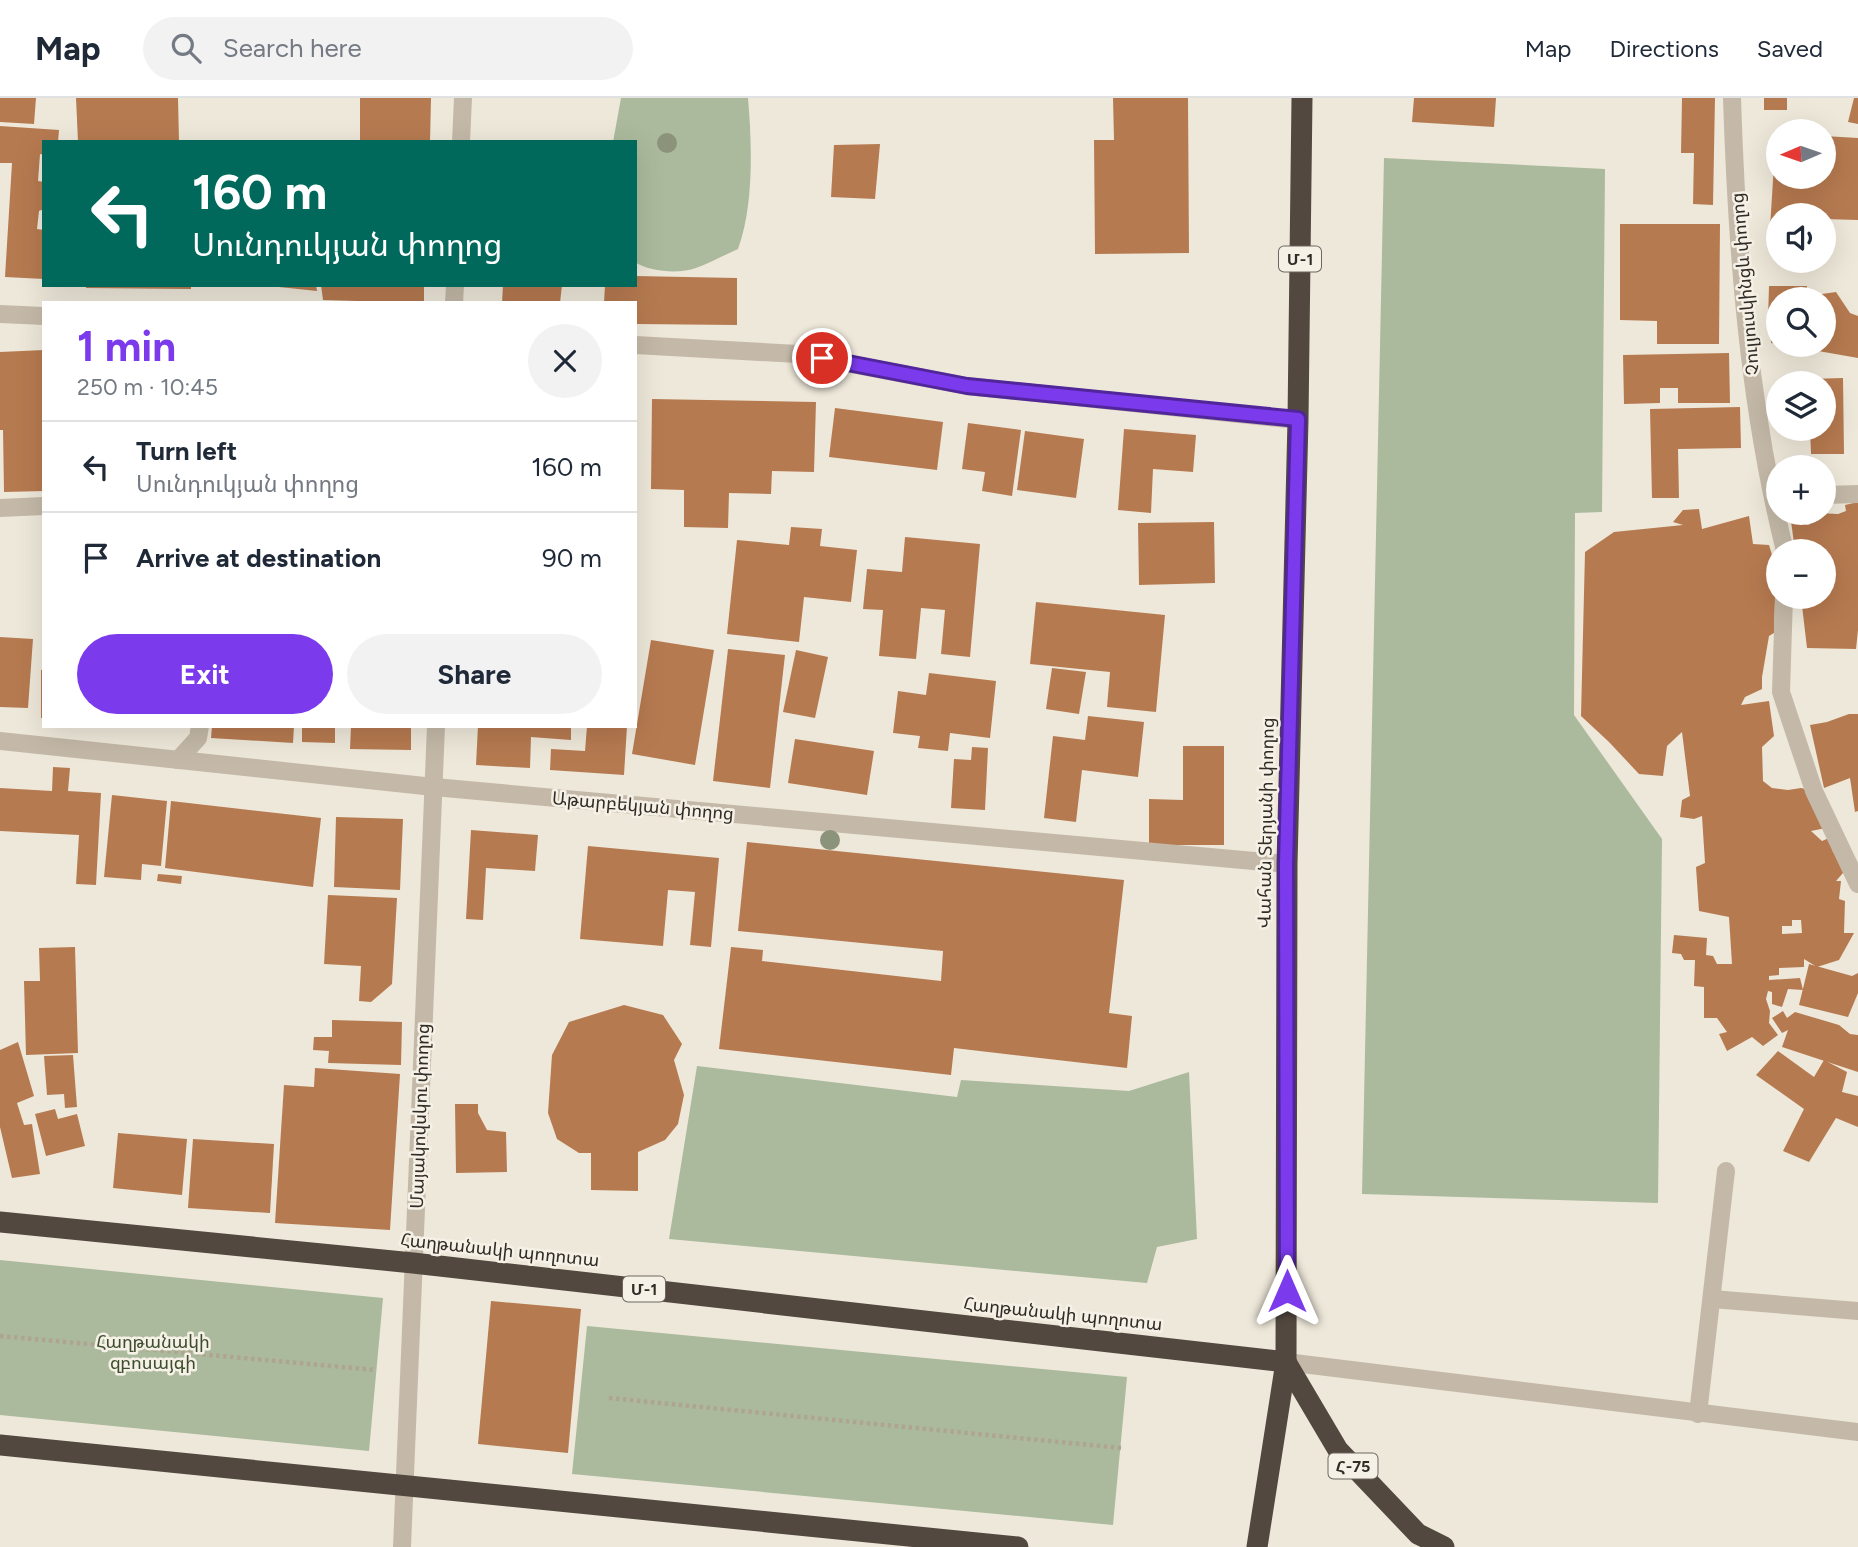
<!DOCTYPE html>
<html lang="en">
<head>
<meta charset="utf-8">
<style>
  body { margin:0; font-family:Figtree,"Noto Sans Armenian",sans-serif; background:#f2f2f3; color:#1f2937; height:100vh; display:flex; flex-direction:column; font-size:26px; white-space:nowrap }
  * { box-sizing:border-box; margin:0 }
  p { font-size:23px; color:#747a83 }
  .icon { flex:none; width:38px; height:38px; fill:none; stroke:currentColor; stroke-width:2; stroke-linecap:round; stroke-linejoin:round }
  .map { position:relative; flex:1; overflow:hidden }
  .drawer { position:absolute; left:42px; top:203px; width:595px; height:427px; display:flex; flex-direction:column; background:#fff; border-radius:0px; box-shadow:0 7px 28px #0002 }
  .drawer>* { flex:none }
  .banner { position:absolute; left:42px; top:42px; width:595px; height:147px; border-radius:0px; box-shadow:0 7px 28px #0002; background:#00695c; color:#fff; overflow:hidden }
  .needle { width:46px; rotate:268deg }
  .buttons { position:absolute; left:1766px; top:21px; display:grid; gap:14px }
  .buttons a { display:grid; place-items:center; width:70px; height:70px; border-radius:50%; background:#fff; box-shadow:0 7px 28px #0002; font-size:35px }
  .pin { position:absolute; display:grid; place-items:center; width:60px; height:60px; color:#fff; margin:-30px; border:4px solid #fff; border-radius:50%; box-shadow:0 2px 7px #0007 }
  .me { position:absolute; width:77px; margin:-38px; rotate:0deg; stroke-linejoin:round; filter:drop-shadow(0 0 5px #0008) }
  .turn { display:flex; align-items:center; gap:24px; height:147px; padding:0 35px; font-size:32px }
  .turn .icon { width:91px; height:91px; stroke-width:2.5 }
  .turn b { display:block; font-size:49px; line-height:60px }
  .round { display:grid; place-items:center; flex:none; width:74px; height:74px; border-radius:37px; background:#f2f2f3 }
  .head { display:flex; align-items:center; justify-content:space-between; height:119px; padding:0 35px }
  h1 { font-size:42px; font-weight:700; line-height:52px; color:#7c3aed }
  .primary-button { display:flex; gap:14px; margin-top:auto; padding:14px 35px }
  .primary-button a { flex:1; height:80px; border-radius:42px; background:#7c3aed; color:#fff; font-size:28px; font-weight:700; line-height:80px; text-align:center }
  .primary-button a+a { background:#f2f2f3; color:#1f2937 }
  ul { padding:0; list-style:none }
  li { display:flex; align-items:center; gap:21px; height:91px; padding:0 35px; border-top:2px solid #e0e1e3 }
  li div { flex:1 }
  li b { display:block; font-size:26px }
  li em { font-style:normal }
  header { display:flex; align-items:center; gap:42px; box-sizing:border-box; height:98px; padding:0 35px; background:#fff; border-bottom:2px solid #e0e1e3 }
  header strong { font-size:33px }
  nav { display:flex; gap:38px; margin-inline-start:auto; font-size:24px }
  .search { width:490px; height:63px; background:#f2f2f3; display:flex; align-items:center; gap:18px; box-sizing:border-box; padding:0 24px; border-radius:38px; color:#747a83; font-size:26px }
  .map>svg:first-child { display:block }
</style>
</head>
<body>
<header>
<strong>Map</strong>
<div class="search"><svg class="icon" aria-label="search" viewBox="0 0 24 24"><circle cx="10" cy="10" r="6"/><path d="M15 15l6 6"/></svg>Search here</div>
<nav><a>Map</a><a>Directions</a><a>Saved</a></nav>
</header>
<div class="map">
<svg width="1858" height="1449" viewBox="0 0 1858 1449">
  <rect width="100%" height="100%" fill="#eee8da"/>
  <g fill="#abba9c">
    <path d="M621 0H748C752 46 754 108 738 151 724 157 710 165 696 170 680 176 649 174 635 164V44H613Z"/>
    <polygon points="1384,60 1605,71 1602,414 1575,415 1574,617 1662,741 1658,1105 1362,1096"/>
    <polygon points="697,968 957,999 961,982 1129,993 1189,974 1197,1141 1157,1149 1147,1185 669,1141"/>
    <polygon points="0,1162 383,1200 369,1353 0,1317"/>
    <polygon points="587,1228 1127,1279 1113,1427 572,1376"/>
  </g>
  <g fill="#b67a50" fill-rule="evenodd">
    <polygon points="0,0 36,0 34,26 0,24"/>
    <polygon points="76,0 178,0 179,43 78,44"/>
    <polygon points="360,0 431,0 430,44 360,44"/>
    <polygon points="1113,0 1188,0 1189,155 1095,156 1094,42 1114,42"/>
    <polygon points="1414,0 1496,0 1494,29 1412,24"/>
    <polygon points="1682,0 1715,0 1713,107 1693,106 1694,55 1681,55"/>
    <rect x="1764" y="0" width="23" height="12"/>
    <polygon points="1854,0 1858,0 1858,26 1848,24"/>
    <polygon points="0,28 59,32 58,44 44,44 44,57 40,56 38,83 44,84 44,111 39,113 37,131 44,132 44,181 5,179 12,65 0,65"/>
    <polygon points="1776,34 1778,34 1778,79 1824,79 1824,38 1858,40 1858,122 1824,121 1824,117 1778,117 1778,147 1769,146"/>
    <polygon points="880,46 875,101 831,99 834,47"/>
    <polygon points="1620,126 1720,126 1719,246 1657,246 1657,223 1620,222"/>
    <polygon points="635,178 737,180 737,227 635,226 635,205 604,205 605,187 635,187"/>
    <polygon points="86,187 191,187 191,191 86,190"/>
    <polygon points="279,187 316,187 317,193 279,189"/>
    <polygon points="321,187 424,187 424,205 323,202"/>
    <polygon points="503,187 562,187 560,205 502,205"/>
    <polygon points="1769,188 1807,188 1806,201 1778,201 1778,221 1768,221"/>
    <polygon points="1836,194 1850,215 1858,218 1858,260 1790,248 1824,247 1824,201 1814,201 1815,197"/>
    <polygon points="1771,223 1778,224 1778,246 1771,245"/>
    <polygon points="44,252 44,393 4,394 3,332 0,332 0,254"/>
    <polygon points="1729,255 1730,305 1678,305 1678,290 1660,290 1660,305 1624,306 1623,257"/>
    <polygon points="1843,280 1844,356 1811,356 1810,331 1824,331 1824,285 1778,285 1778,282"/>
    <polygon points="652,301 816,304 814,374 772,373 771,396 729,395 728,430 684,429 684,392 651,391"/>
    <polygon points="1740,309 1741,350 1678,351 1679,400 1652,400 1650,311"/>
    <polygon points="835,310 943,324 937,372 829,359"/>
    <polygon points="968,325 1021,332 1012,398 982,393 985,374 962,371"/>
    <polygon points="1124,331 1196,337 1193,374 1153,371 1151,415 1118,412"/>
    <polygon points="1025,333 1084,341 1076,400 1017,392"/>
    <polygon points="1858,404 1858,532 1856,551 1807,550 1801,499 1824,499 1824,453 1795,453 1791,423 1808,427 1819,422 1817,415 1838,416 1846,413 1845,407"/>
    <path d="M1699 411 1702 431 1749 418 1753 446 1769 447 1776 470 1774 535 1769 538 1762 579V591L1745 599 1741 607 1769 603 1774 638 1762 649 1763 683 1772 690 1788 692 1801 690 1814 693 1831 729 1811 733 1822 743 1829 740 1833 754 1845 757 1843 775 1836 783H1841L1839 801 1845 803 1844 835H1854L1839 862 1817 869 1804 861V869L1779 870V877L1769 878V882L1800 880 1803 892 1788 891 1782 909 1772 906V894L1768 893 1766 901 1770 913 1769 925 1778 937 1763 948 1752 939 1727 953 1719 936 1727 934 1717 920H1704V889L1694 888 1695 862H1684L1681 856 1672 855 1674 837 1707 840 1706 857 1713 858 1717 866H1732L1729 819 1699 813 1696 769 1705 765 1702 718 1694 721 1680 719 1682 702 1690 698 1682 634 1667 648 1663 678 1639 676 1609 644 1581 618 1585 454 1614 434 1683 427 1673 424 1683 412ZM1792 822H1801L1802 835 1782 836V828H1792Z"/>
    <polygon points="1214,424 1215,485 1139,487 1138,425"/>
    <polygon points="791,429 822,431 820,448 857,452 851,504 804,499 799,544 727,536 737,442 789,447"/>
    <polygon points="905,439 980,446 970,559 941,556 945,512 921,510 916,561 879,558 883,512 863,511 867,471 902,474"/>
    <polygon points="1036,504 1165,517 1156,614 1107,609 1110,574 1030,566"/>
    <polygon points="0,539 33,541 28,610 0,609"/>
    <polygon points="651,542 714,552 695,667 632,656"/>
    <polygon points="728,551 785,557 770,690 713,683"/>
    <polygon points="796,552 828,559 815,620 783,614"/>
    <polygon points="1052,570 1086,574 1079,616 1046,611"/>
    <rect x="41" y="572" width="3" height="48"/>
    <polygon points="929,575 996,583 990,640 950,635 948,653 918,650 920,638 893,635 898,593 926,597"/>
    <polygon points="1849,616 1858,616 1858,713 1855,714 1850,680 1824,690 1810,627 1827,624"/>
    <polygon points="1088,618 1144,624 1138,679 1082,672 1076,724 1044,720 1053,638 1085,642"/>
    <polygon points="212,628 294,628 293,645 211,640"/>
    <polygon points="302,628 335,628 335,645 302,644"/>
    <polygon points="351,628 411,628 411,652 350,651"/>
    <polygon points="478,628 571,628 571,642 531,639 530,670 476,667"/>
    <polygon points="587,628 627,628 624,677 550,672 551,651 585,653"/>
    <polygon points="795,641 874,653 867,697 788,685"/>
    <polygon points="1183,648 1224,648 1224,747 1149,747 1149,701 1183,702"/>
    <polygon points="972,649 988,650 985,712 951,710 954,661 971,662"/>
    <polygon points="53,669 70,670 68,693 101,695 96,787 76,786 79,737 0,733 0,690 52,693"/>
    <polygon points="112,697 167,703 161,768 142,766 141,782 104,779"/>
    <polygon points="171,703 321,720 313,789 165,770"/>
    <polygon points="336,719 403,721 400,792 334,789"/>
    <polygon points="471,732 538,737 535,773 486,770 483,822 466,821"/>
    <polygon points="747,744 1124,782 1109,915 1132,918 1127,970 954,950 951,977 719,951 731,849 763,852 762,863 941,883 943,853 738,833"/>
    <polygon points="588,748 719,760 711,849 690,847 695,794 668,792 663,848 580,841"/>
    <polygon points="158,776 182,778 181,786 157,783"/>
    <polygon points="328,797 397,800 392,886 371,904 359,903 361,868 324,866"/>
    <polygon points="75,849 78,955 26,957 24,883 40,883 39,850"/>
    <polygon points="1809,866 1852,878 1858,875 1858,895 1848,919 1799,907"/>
    <polygon points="624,907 663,917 682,946 674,962 684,997 678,1026 665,1042 638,1054 638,1093 591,1092 591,1055 579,1055 557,1041 548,1015 552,957 569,924"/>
    <polygon points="1783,913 1787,920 1795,914 1839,927 1850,936 1858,937 1858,974 1782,949 1788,932 1782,935 1772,920"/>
    <polygon points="332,922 402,924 401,967 328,965 329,953 313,952 314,939 332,939"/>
    <polygon points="18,944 34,998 17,1005 24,1027 32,1026 40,1076 12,1080 0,1029 0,952"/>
    <polygon points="1778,953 1814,979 1824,962 1847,974 1842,994 1858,998 1858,1029 1836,1020 1809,1064 1783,1053 1804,1011 1756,977"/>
    <polygon points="73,957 77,1009 65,1010 64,996 47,997 44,958"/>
    <polygon points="315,970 400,976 390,1132 275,1125 284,987 314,989"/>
    <polygon points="455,1006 478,1006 478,1015 487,1032 506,1034 507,1074 456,1075"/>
    <polygon points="55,1011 58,1021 77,1016 85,1048 46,1058 35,1016"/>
    <polygon points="118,1035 187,1041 182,1097 113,1090"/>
    <polygon points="193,1041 274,1046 270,1115 188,1110"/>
    <polygon points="491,1203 581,1211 568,1355 478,1346"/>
  </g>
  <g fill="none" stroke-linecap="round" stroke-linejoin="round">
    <g stroke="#afa492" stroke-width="4.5" stroke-dasharray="3.5 3.5" stroke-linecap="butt">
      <polyline points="0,1238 376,1272"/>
      <polyline points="609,1300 1121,1350"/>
    </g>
    <g stroke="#c4b9a8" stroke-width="18">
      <path d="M1732 0C1737 152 1748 305 1785 453"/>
      <polyline points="461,44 463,0"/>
      <polyline points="454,205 455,187"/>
      <polyline points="0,216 44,218"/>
      <polyline points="635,247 798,256 967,288 1298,322"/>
      <polyline points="1824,397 1858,396"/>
      <polyline points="0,410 44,408"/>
      <polyline points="1784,499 1781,594 1814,693 1858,786"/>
      <polyline points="0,643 434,689 1287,766"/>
      <polyline points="178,662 198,640 200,628"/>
      <polyline points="1712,1201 1858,1213"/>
      <polyline points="1286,1264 1858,1334"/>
      <polyline points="1698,1316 1726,1073"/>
      <polyline points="402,1449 436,628"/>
    </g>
    <g stroke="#52483f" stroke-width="21">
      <polyline points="0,1124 413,1165 1286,1264"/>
      <polyline points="1286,1264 1338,1352 1418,1436 1444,1449"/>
      <polyline points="0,1347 1018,1449"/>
      <polyline points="1257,1449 1286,1264 1287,766 1298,322 1302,0"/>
    </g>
  </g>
  <g fill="#8c937b">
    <circle cx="667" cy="45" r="10"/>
    <circle cx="830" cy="742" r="10"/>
  </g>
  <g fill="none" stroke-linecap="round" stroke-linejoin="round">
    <defs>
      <polyline id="route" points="822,260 967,288 1298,321 1286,766 1287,1193"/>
    </defs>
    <use href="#route" stroke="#51269a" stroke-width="18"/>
    <use href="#route" stroke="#7c3aed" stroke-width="12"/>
  </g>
  <g text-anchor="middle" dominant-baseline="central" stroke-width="5" stroke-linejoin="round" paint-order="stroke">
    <g fill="#f6f1e6" stroke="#6d6760" stroke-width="2">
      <rect x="1279" y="148.5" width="42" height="25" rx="5"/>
      <rect x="623" y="1178.5" width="42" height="25" rx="5"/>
      <rect x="1328.5" y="1355.5" width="49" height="25" rx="5"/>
    </g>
    <g font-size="16" font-weight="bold" fill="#322c27">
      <text x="1300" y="161">Մ-1</text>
      <text x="644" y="1191">Մ-1</text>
      <text x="1353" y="1368">Հ-75</text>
    </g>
    <g font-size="18" fill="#322c27" stroke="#f6f1e6">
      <text transform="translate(1745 186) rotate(-95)">Չուլյուսկինցև փողոց</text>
      <text transform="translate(643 708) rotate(5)">Աթարբեկյան փողոց</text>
      <text transform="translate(1266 725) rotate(-89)">Վահան Տերյանի փողոց</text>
      <text transform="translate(420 1018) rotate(-88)">Մայակովսկու փողոց</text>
      <text transform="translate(500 1152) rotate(6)">Հաղթանակի պողոտա</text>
      <text transform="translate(1063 1216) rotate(6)">Հաղթանակի պողոտա</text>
    </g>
    <g font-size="18" fill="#3c4d2e" stroke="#f6f1e6">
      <text x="153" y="1244">Հաղթանակի<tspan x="153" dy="21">զբոսայգի</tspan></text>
    </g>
  </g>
</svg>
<div class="buttons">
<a><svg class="needle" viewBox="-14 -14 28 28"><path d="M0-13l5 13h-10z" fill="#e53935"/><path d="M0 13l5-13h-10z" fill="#747a83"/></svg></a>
<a><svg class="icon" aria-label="sound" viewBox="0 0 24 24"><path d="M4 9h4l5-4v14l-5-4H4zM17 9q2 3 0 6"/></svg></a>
<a><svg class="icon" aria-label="search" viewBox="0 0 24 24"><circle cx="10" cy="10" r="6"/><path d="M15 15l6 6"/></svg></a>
<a><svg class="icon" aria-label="layers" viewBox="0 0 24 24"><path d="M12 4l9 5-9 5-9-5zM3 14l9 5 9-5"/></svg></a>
<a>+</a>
<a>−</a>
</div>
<div class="pin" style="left:822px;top:260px;background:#d93025"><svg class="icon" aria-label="arrive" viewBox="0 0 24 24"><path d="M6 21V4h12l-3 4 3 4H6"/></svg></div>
<svg class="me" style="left:1287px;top:1193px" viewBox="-20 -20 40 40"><path d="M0-17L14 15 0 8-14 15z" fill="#7c3aed" stroke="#fff" stroke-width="4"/></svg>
<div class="banner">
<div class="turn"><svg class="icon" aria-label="left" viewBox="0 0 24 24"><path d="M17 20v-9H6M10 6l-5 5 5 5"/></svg><div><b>160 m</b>Սունդուկյան փողոց</div></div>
</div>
<section class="drawer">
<div class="head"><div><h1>1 min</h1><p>250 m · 10:45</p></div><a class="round"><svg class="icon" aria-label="close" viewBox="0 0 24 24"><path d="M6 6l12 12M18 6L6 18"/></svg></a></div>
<ul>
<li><svg class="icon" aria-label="left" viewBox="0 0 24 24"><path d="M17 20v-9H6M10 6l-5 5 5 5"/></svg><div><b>Turn left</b><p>Սունդուկյան փողոց</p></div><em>160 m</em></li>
<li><svg class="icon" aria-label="arrive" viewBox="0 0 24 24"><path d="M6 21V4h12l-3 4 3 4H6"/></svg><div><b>Arrive at destination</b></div><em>90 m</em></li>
</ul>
<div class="primary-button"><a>Exit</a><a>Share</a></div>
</section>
</div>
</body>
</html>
